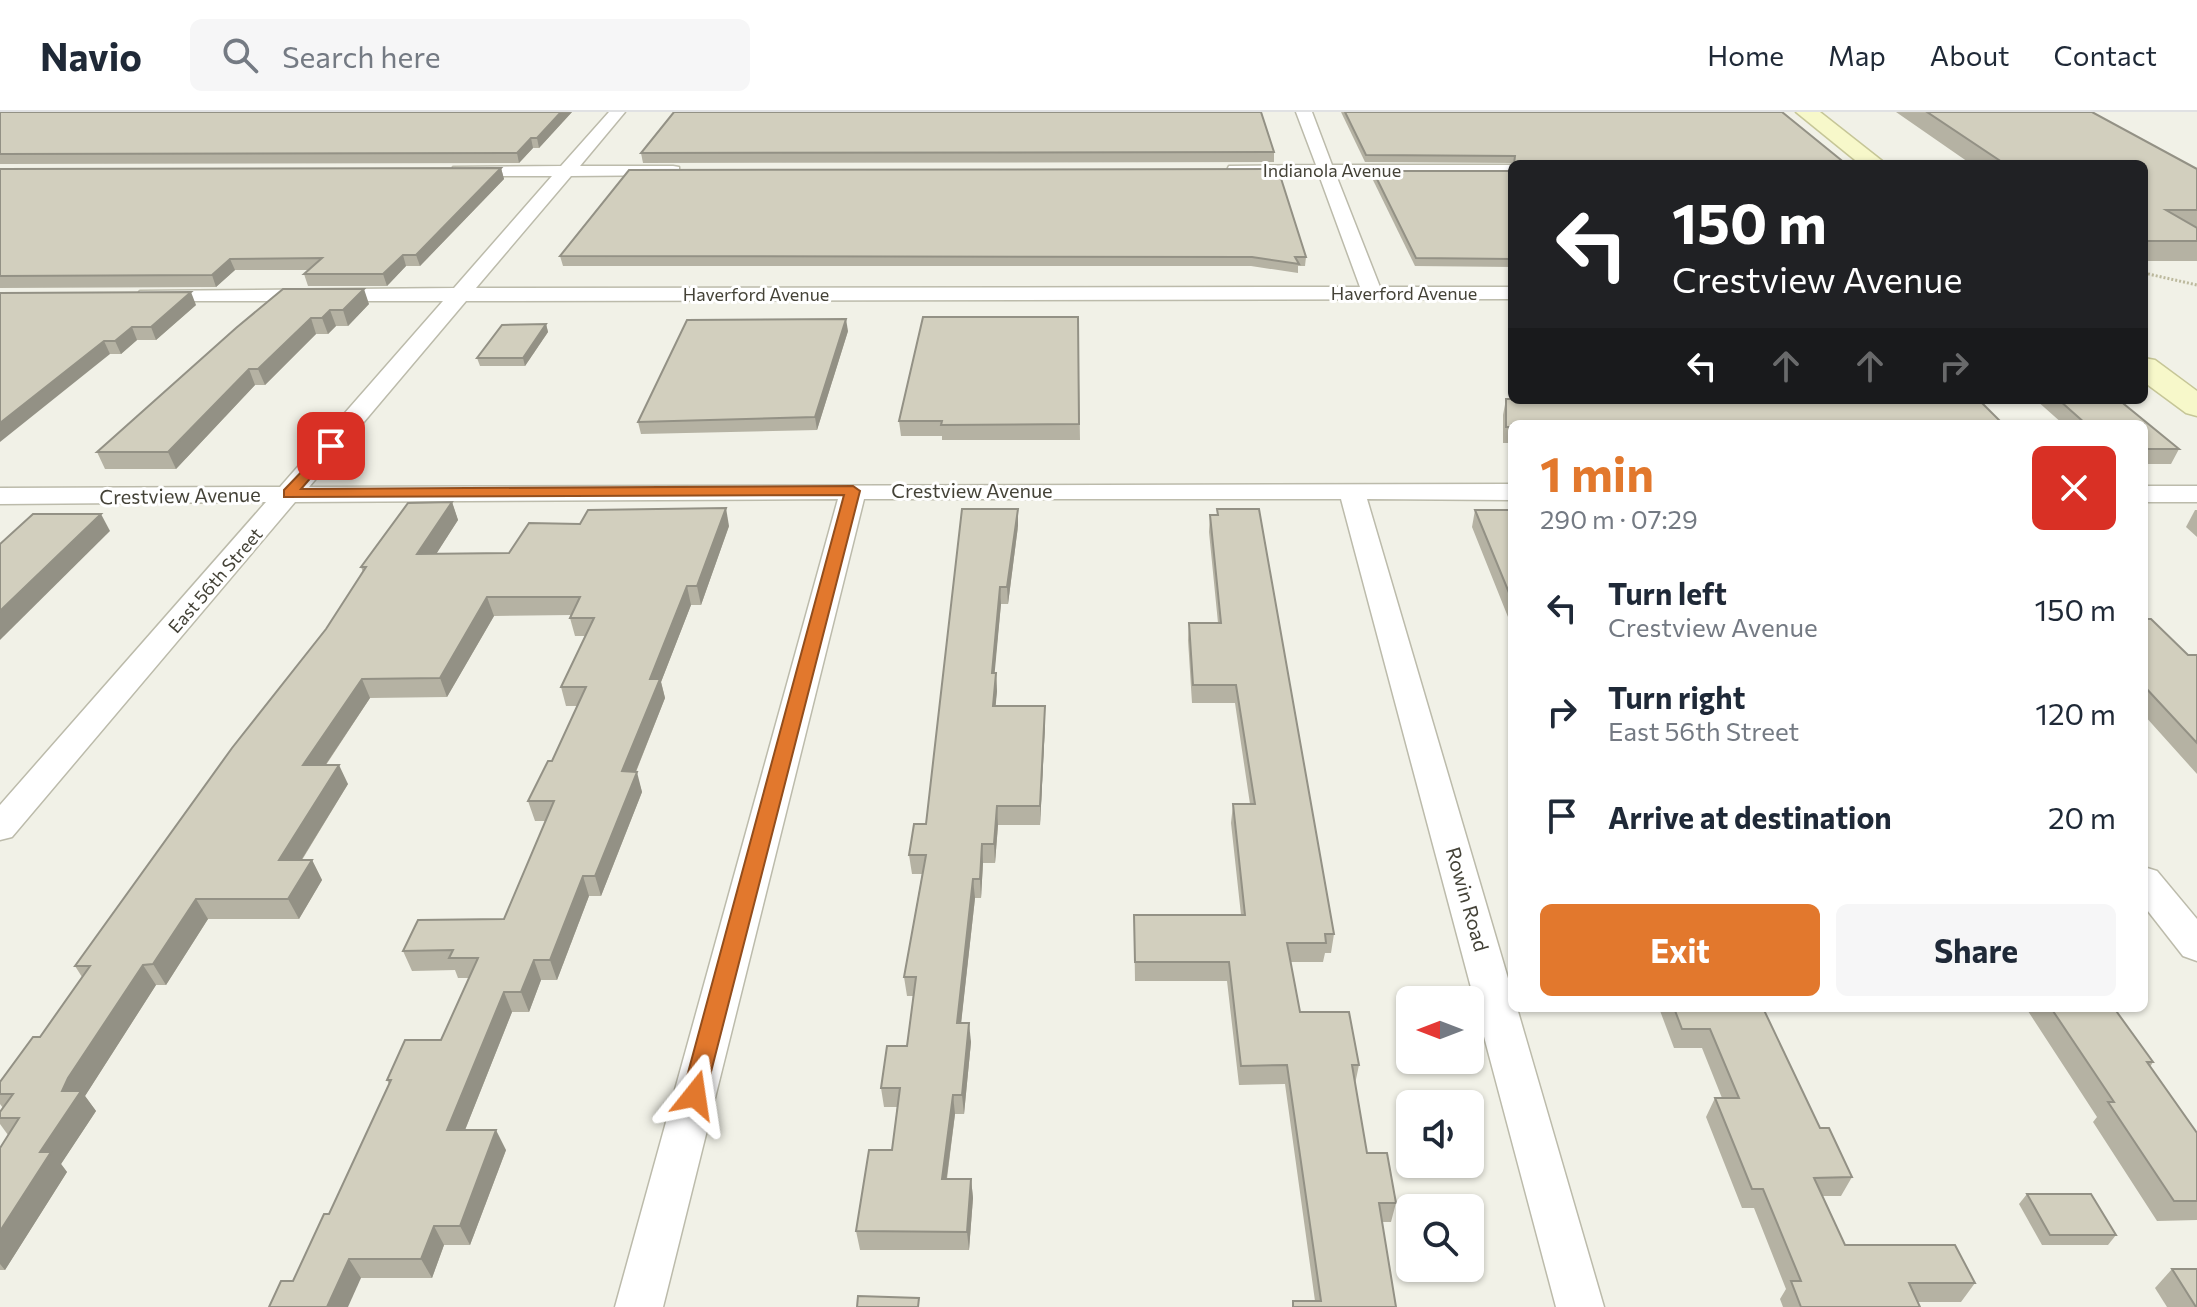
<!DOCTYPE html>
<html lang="en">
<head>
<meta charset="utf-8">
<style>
  body { margin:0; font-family:Commissioner,sans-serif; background:#f6f6f7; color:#1f2937; height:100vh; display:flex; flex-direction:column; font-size:30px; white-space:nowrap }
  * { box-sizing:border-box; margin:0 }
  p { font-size:26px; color:#747a83 }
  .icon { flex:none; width:44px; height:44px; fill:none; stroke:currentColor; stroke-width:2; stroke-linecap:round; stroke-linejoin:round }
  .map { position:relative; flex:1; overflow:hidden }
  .details { position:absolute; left:1508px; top:308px; width:640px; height:592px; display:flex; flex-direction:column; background:#fff; border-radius:12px; box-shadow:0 2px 6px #0004 }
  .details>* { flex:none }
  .top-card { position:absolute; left:1508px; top:48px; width:640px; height:244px; border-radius:12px; box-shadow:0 2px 6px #0004; background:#202124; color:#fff; overflow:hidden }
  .needle { width:52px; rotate:270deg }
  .buttons { position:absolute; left:1396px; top:874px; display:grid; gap:16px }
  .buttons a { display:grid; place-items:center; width:88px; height:88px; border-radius:12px; background:#fff; box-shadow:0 2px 6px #0004; font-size:40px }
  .pin { position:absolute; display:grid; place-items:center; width:68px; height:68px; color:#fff; margin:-34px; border-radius:16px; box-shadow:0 4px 12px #0006 }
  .me { position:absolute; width:88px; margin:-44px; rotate:15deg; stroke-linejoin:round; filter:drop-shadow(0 0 6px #0008) }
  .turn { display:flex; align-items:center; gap:28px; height:168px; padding:0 32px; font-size:36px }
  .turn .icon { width:104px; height:104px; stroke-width:2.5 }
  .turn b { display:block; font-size:56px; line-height:68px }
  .lanes { display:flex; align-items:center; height:76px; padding:0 32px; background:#0003; justify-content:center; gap:40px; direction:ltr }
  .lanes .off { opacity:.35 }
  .round { display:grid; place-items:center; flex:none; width:84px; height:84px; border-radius:12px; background:#f6f6f7 }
  .head { display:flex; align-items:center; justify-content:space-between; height:136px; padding:0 32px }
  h1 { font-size:48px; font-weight:700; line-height:60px; color:#e2782d }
  .primary-button { display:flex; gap:16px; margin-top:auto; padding:16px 32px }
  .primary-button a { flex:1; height:92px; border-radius:12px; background:#e2782d; color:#fff; font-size:32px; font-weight:700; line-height:92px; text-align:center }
  .primary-button a+a { background:#f6f6f7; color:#1f2937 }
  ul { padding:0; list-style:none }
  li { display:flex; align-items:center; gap:24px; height:104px; padding:0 32px }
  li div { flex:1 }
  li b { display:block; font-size:30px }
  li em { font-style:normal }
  header { display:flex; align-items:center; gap:48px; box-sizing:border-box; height:112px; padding:0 40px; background:#fff; border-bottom:2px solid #e0e1e3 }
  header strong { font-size:38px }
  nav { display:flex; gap:44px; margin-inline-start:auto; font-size:28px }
  .search { width:560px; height:72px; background:#f6f6f7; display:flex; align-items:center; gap:20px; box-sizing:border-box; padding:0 28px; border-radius:12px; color:#747a83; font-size:30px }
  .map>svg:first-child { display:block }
</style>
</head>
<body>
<header>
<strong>Navio</strong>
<div class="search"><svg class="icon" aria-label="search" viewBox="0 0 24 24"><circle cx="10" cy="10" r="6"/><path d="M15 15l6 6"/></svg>Search here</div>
<nav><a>Home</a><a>Map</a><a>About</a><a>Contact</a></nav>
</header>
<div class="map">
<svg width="2197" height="1195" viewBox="0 0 2197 1195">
  <rect width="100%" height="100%" fill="#f1f1e7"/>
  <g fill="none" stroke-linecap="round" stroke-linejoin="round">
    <defs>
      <g id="street">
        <polygon points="609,0 625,0 580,54 673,54 679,55 679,63 571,64 476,176 1360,175 1319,63 1235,63 1227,58 1229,54 1316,53 1296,0 1312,0 1332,53 1512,53 1512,63 1336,63 1380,175 1512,175 1512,187 466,189 309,375 1512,372 1512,388 1367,387 1512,880 1512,896 1517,896 1604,1195 1556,1195 1341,387 864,387 663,1195 615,1195 838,387 295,390 12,725 0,728 0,693 266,390 0,392 0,376 280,375 443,189 147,189 137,183 140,179 454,176 552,64 459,64 453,63 453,55 561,54"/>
        <rect x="2144" y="374" width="53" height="16"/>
        <polygon points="2144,755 2157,759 2197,807 2197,849 2183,844 2144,794"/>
      </g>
      <g id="secondary">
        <polygon points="1796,0 1820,0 1886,52 1860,52"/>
        <polygon points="2144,246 2155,248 2197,279 2197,304 2186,301 2144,270"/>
      </g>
    </defs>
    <use href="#street" stroke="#bcbbab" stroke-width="3"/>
    <use href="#secondary" stroke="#c6c697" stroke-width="3"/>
    <polyline stroke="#bcb99d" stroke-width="3" stroke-dasharray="2 2" stroke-linecap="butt" points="2144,161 2197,173"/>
    <use href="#street" fill="#fff" fill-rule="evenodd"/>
    <use href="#secondary" fill="#f7f8ca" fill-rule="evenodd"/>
  </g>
  <g fill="#b5b2a3">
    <polygon points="0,0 572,0 539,36 533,36 519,51 0,52"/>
    <polygon points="1341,0 1782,0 1514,51 1365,50"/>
    <polygon points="1896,0 2092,0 2197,57 2197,149 2144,149 2144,52 1971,52"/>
    <polygon points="1274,40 1274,50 643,51 641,41"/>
    <polygon points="501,56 504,67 420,154 406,154 387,174 308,174 304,162 308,158 235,158 216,175 0,176 0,57"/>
    <polygon points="1373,59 1512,59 1512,155 1415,154 1372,66"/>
    <polygon points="560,144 1306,145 1305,154 1298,154 1298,161 1251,154 563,154"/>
    <polygon points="0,181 196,193 156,228 137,228 121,242 110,242"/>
    <polygon points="369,192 348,214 336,214 328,222 316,222 265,273 255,273 176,357 105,357 97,340 236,216"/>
    <polygon points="1078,205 1080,328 942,328 942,324 901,324 899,309"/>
    <polygon points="546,212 548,220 525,254 480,254 477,246"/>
    <polygon points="848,219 817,318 641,322 638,310"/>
    <polygon points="1506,287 1512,312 1512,331 1503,331 1503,303"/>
    <polygon points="2036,288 2119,288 2179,337 2171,352 2144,352 2144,312 2063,312"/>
    <polygon points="452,390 458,408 436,442 509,441 729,414 701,493 691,493 661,570 665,586 636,660 642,680 601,784 589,784 557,868 541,868 529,900 512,900 465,1018 506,1038 470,1133 444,1133 432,1166 361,1166 293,1169 329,1102 389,972 387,968 441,928 469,866 458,866 455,858 412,859 403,839 504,807 546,709 535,709 528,689 552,649 577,594 566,594 561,575 585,524 575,524 570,506 571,503 494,504 447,585 370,586 326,653 348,672 302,748 312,748 322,768 299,807 208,807 166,873 156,873 85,984 96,999 61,1052 67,1060 5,1158 0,1158 0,1036 8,1023 0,1012 0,1000 3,996 0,992 0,970 40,925 82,865 75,854 326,517 363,460 361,455"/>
    <polygon points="1217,397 1334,822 1331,841 1325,841 1323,850 1290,850 1300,900 1359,953 1355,972 1367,1041 1396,1091 1391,1110 1382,1110 1396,1195 1292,1195 1293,1189 1315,1189 1285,972 1239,973 1227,869 1135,869 1134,803 1241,803 1231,711 1233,692 1250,692 1235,591 1192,591 1188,528 1189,511 1218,511 1209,420 1210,403 1217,403"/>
    <polygon points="1475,398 1512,398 1512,506 1508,505 1472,415"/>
    <polygon points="2195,398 2197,398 2197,425 2186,415"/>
    <polygon points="1018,414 1008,492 1001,492 994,561 996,561 997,579 995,594 1045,612 1040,713 998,713 995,751 983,751 981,786 975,786 961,911 971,930 964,1002 955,1002 947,1067 971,1067 973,1086 969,1138 860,1138 856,1119 892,1038 897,995 884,995 881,976 907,934 913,884 907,884 904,865 922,762 912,762 909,743 926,712"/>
    <polygon points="2144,505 2188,543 2197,543 2197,662 2144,603"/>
    <polygon points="1659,896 1763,896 1820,1016 1852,1065 1841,1084 1822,1084 1845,1133 1975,1171 1961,1190 1917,1190 1920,1195 1783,1195 1780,1187 1786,1177 1754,1096 1742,1096 1706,1005 1715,986 1722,986 1702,936 1674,936"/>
    <polygon points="2026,896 2114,896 2153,950 2150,955 2197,1021 2197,1108 2157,1109 2093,1010 2097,1005"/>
    <polygon points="2027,1082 2116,1123 2108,1133 2042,1133 2019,1092"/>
    <polygon points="2172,1157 2197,1195 2167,1195 2155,1176"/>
  </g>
  <g fill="#939185">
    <polygon points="561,0 572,0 539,36 537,26"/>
    <polygon points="531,26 533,36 519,51 517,41"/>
    <polygon points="501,56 504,67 420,154 416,143"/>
    <polygon points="403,143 406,154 387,174 383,162"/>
    <polygon points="230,147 235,158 216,175 212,163"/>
    <polygon points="364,177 369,192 348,214 343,198"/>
    <polygon points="191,180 196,193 156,228 151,215"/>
    <polygon points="330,198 336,214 328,222 322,206"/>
    <polygon points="311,206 316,222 265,273 258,257"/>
    <polygon points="846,207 848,219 817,318 815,305"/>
    <polygon points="546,212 548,220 525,254 523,246"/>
    <polygon points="132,215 137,228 121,242 115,229"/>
    <polygon points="104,229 110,242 0,330 0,311"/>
    <polygon points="249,257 255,273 176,357 168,340"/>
    <polygon points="452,390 458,408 424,461 417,442"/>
    <polygon points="726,396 729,414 701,493 697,474"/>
    <polygon points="1018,397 1018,414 1008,492 1007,475"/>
    <polygon points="101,402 110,419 0,528 0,499"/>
    <polygon points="687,474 691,493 661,570 665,586 628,679 622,659 650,567"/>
    <polygon points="1000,475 1001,492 993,579 992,561"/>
    <polygon points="487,485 494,504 447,585 440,566"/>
    <polygon points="996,561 997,579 994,612 993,594"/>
    <polygon points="362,567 370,586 312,673 303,653"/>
    <polygon points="1045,594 1045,612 1040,713 1040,694"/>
    <polygon points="339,653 348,672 289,768 279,748"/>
    <polygon points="637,660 642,680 601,784 595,764"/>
    <polygon points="997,694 998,713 995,751 994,732"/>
    <polygon points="982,732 983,751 981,786 980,767"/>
    <polygon points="312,748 322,768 299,807 288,787"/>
    <polygon points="583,764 589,784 557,868 550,848"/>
    <polygon points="973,767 975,786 959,930 957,911"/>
    <polygon points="196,787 208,807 166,873 153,852"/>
    <polygon points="534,848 541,868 529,900 521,880"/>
    <polygon points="143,853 156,873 85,984 96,999 61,1052 67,1060 5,1158 0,1152 0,1119 40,1040 62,979 68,966"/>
    <polygon points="504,880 512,900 457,1038 447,1018"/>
    <polygon points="969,911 971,930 964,1002 962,983"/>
    <polygon points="953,983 955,1002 944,1086 942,1067"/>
    <polygon points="496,1018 506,1038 470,1133 460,1114"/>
    <polygon points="971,1067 973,1086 969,1138 967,1120"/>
    <polygon points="434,1114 444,1133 432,1166 421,1147"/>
    <polygon points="349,1147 361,1166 348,1195 327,1195"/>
  </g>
  <g fill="#d2cfbe" stroke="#939185" stroke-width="2">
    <polygon points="0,0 561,0 537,26 531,26 517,41 0,42"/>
    <polygon points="674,0 1261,0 1274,40 641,41"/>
    <polygon points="1345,0 1782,0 1846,52 1514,52 1515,44 1366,43"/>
    <polygon points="1927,0 2092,0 2197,57 2197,98 2166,98 2197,116 2197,129 2144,129 2144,52 2005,52"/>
    <polygon points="501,56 416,143 403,143 383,162 304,162 322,146 230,147 212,163 0,164 0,57"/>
    <polygon points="1278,57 1306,145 1295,145 1299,152 1252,145 560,144 629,58"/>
    <polygon points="1373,59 1512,59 1512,147 1416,146"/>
    <polygon points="283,177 364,177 343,198 330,198 322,206 311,206 258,257 249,257 168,340 97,340 236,216"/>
    <polygon points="191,180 151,215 132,215 115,229 104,229 0,311 0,181"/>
    <polygon points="923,205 1078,205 1079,312 941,313 942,309 899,309"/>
    <polygon points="846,207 815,305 638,310 687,208"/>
    <polygon points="546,212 523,246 477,246 502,213"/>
    <polygon points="1506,287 1512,287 1512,288 1979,288 2003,312 1512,312 1512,315 1506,315"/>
    <polygon points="2059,288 2119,288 2179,337 2144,337 2144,312 2086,312"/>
    <polygon points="452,390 417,442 509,441 529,411 580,412 588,398 726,396 697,474 687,474 650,567 660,567 622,659 637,660 595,764 583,764 550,848 534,848 521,880 504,880 447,1018 496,1018 460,1114 434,1114 421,1147 349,1147 327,1195 269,1195 281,1169 293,1169 324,1102 329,1102 391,968 387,968 405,928 441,928 478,846 449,846 453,838 403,839 418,808 504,807 554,689 528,689 548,649 552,649 586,575 561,575 594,506 570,506 580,485 487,485 440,566 362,567 303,653 339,653 279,748 312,748 288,787 196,787 153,852 143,853 68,966 62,979 81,979 40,1040 51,1040 0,1119 0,1036 19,1006 0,1006 0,1000 13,982 0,982 0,970 33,925 40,925 90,854 75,854 232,636 326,517 366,455 361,455 408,391"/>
    <polygon points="962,397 1018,397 1007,475 1000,475 992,561 996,561 993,594 1045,594 1040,694 997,694 994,732 982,732 980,767 973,767 957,911 969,911 962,983 953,983 942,1067 971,1067 967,1120 856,1119 869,1038 892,1038 900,976 881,976 887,934 907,934 916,865 904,865 926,743 909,743 914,712 926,712"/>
    <polygon points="1217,397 1259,397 1334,822 1325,822 1326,831 1287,831 1300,900 1349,900 1359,953 1352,953 1367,1041 1387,1041 1396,1091 1379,1091 1396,1195 1293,1195 1293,1189 1321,1189 1287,953 1241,954 1229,850 1135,850 1134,803 1245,803 1233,692 1255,692 1236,573 1193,573 1189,511 1221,511 1210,403 1218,403"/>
    <polygon points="1475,398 1512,398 1512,488"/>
    <polygon points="33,402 101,402 0,499 0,432"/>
    <polygon points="2144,505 2146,507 2151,507 2188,543 2197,543 2197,631 2144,574"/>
    <polygon points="1674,896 1763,896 1820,1016 1829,1016 1852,1065 1814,1066 1845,1133 1955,1133 1975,1171 1909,1171 1920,1195 1801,1195 1791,1169 1801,1169 1763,1077 1752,1077 1715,986 1739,986 1710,917 1682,917"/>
    <polygon points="2051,896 2114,896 2153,950 2147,950 2197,1021 2197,1089 2174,1089 2108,990 2114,990"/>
    <polygon points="2027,1082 2091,1082 2116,1123 2050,1123"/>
    <polygon points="2172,1157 2197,1157 2197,1195 2196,1195"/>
    <polygon points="858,1184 919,1186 918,1195 857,1195"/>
  </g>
  <polygon fill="#e2782d" stroke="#934e1d" stroke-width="2" points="331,329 338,334 301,377 853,374 860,379 703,991 695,994 686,991 682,983 844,383 284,385 284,378"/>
  <g text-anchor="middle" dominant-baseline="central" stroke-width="6" stroke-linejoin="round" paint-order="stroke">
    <g font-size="18" fill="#444237" stroke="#fff">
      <text x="1332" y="58">Indianola Avenue</text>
      <text x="1404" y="181">Haverford Avenue</text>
      <text x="756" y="182">Haverford Avenue</text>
      <text transform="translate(215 468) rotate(-49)">East 56th Street</text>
    </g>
    <g font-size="20" fill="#444237" stroke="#fff">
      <text x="972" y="378">Crestview Avenue</text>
      <text transform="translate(180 383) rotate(-1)">Crestview Avenue</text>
      <text transform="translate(1468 787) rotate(74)">Rowin Road</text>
    </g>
  </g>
</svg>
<div class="buttons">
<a><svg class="needle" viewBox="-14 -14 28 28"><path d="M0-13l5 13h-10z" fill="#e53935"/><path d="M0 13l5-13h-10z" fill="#747a83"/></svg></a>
<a><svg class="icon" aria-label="sound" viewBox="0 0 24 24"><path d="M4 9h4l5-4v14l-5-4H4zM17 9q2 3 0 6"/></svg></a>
<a><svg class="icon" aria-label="search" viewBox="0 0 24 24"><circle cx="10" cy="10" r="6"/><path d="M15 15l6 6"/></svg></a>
</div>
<div class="pin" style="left:331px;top:334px;background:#d93025"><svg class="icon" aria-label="arrive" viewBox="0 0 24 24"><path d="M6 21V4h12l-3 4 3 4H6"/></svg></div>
<svg class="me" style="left:695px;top:983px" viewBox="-20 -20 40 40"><path d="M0-17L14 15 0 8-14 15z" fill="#e2782d" stroke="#fff" stroke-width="4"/></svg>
<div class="top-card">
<div class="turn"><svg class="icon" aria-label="left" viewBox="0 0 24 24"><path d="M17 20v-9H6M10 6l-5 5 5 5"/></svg><div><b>150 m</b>Crestview Avenue</div></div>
<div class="lanes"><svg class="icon" aria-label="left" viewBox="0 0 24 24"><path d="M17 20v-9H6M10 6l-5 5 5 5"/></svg><svg class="icon off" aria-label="ahead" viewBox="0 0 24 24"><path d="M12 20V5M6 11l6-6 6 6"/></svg><svg class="icon off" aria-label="ahead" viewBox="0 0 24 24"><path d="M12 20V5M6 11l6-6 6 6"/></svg><svg class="icon off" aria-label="right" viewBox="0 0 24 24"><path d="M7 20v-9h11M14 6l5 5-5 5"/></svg></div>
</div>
<section class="details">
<div class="head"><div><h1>1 min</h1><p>290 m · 07:29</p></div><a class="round" style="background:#d93025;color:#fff"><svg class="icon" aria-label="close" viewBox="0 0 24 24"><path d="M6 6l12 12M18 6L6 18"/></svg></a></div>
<ul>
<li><svg class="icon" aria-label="left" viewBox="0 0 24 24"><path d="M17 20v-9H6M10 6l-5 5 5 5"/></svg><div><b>Turn left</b><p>Crestview Avenue</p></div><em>150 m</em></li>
<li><svg class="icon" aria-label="right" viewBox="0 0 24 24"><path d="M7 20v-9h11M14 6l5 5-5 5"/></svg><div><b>Turn right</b><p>East 56th Street</p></div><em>120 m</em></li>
<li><svg class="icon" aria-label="arrive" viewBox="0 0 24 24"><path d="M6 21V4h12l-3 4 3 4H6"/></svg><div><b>Arrive at destination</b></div><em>20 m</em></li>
</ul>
<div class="primary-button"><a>Exit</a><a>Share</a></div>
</section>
</div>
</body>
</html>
